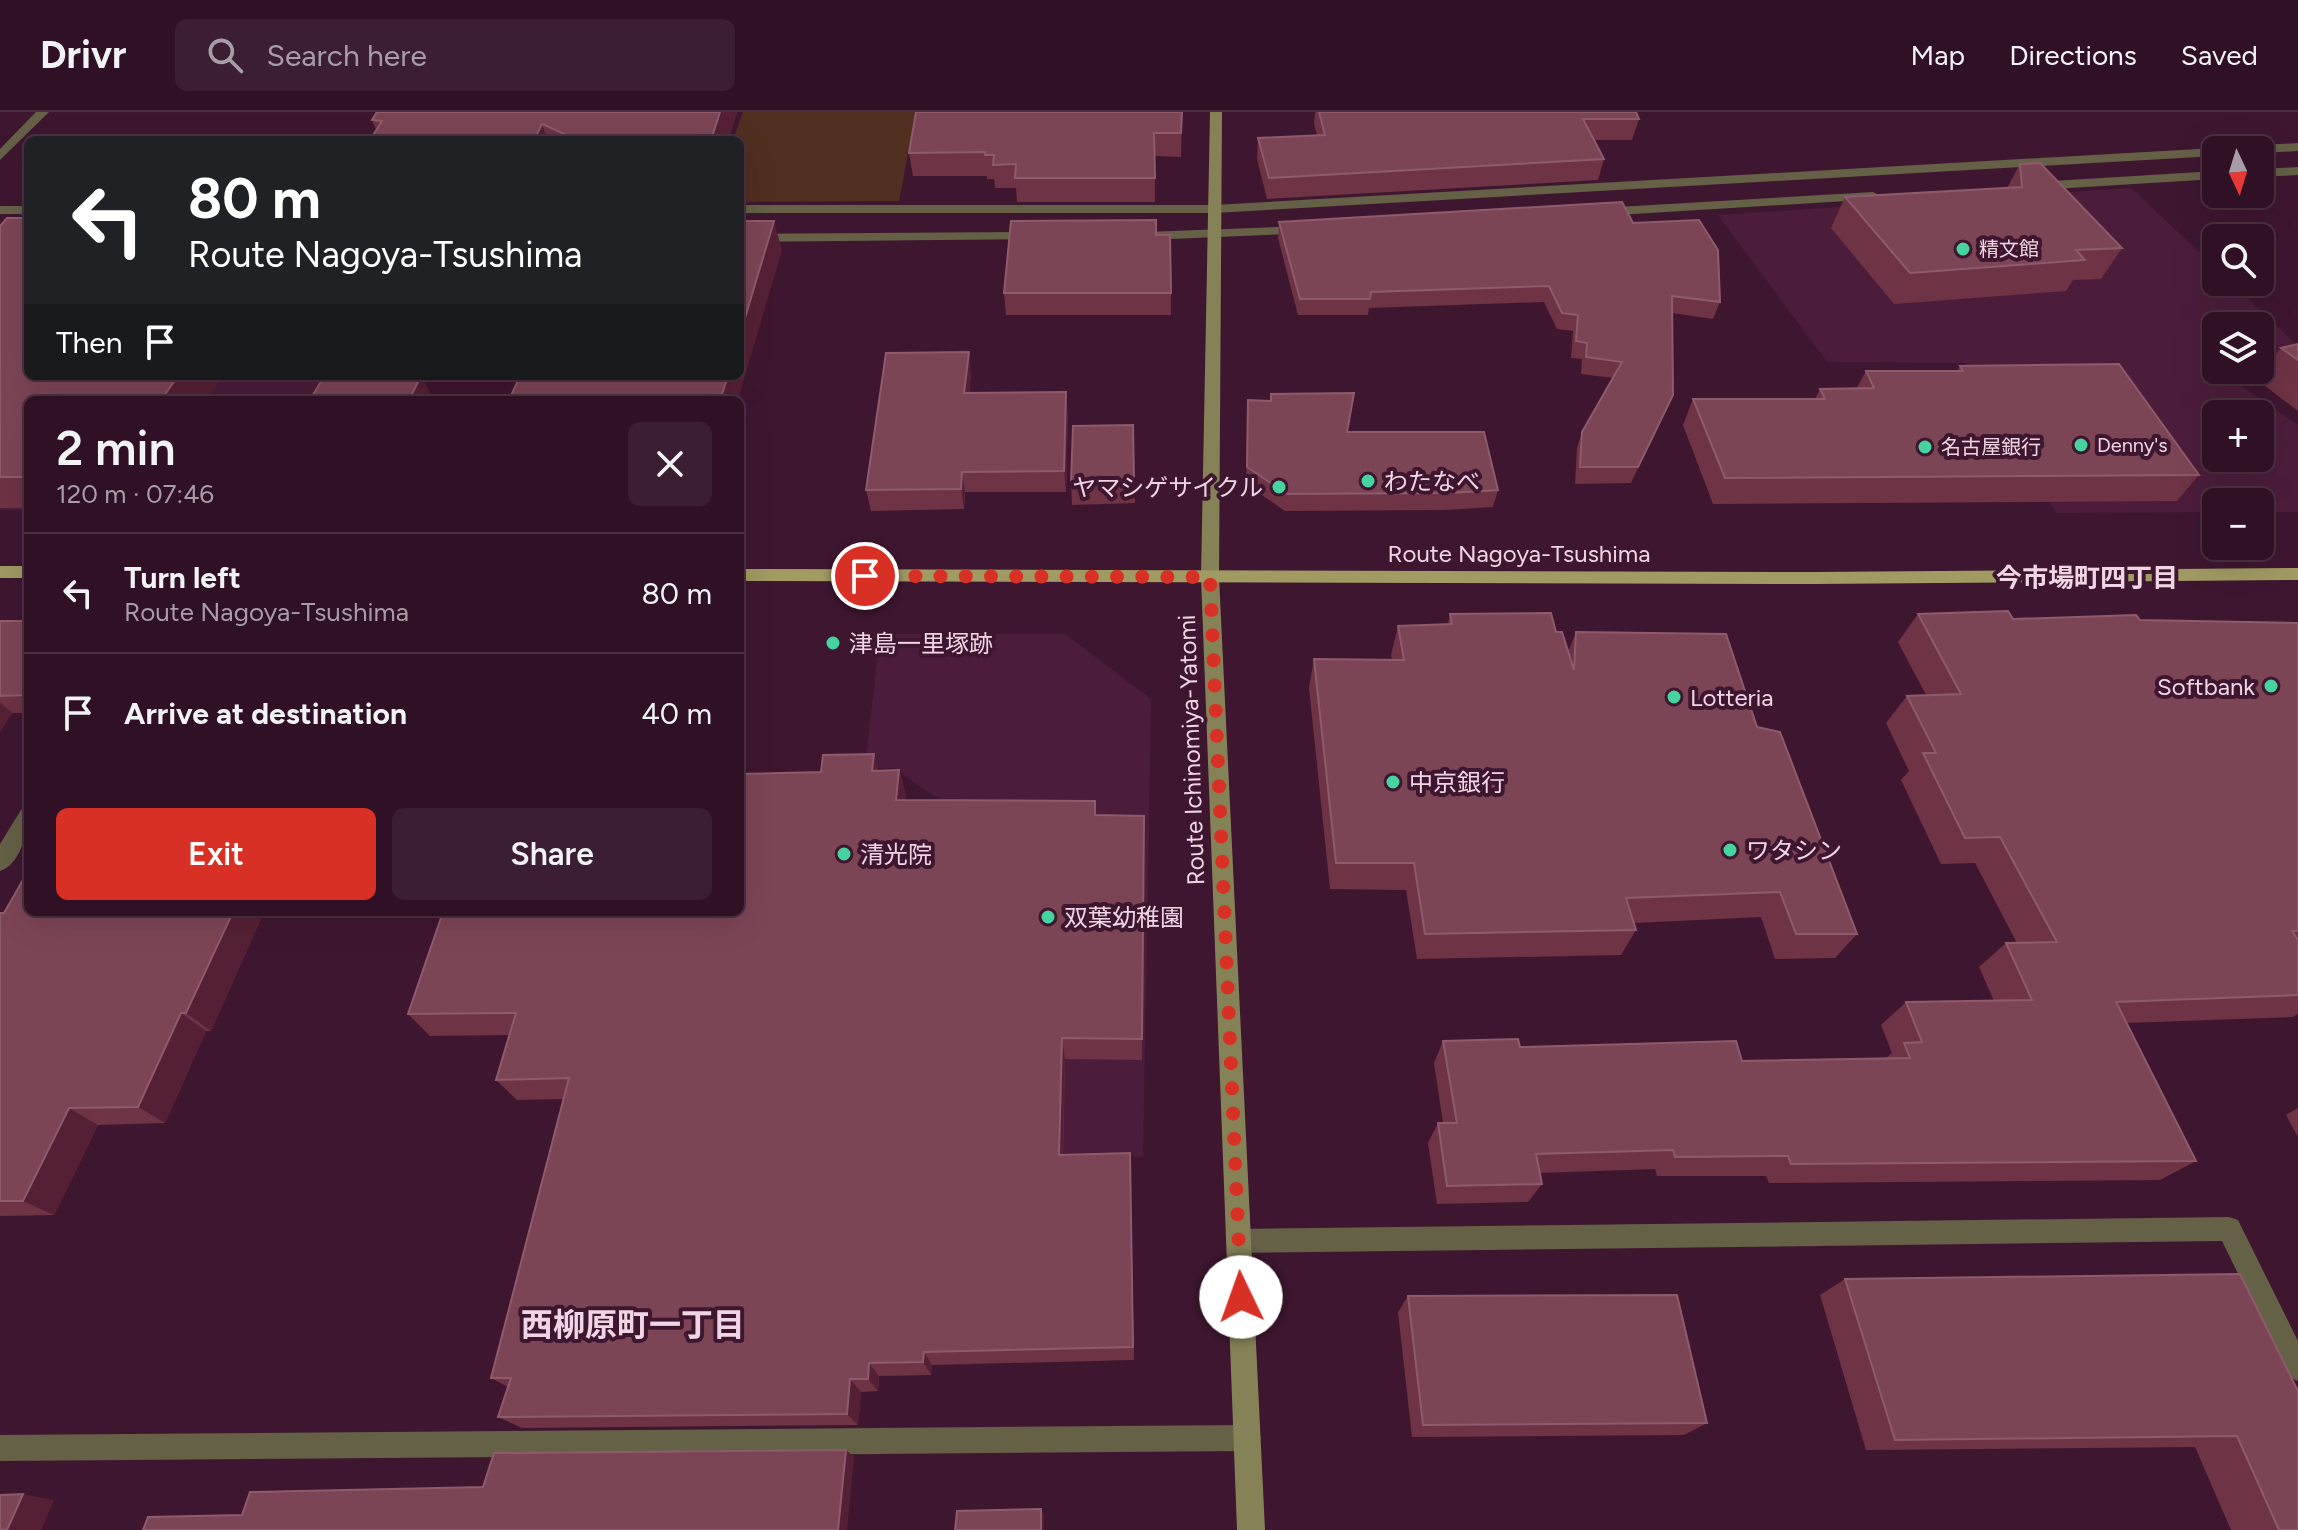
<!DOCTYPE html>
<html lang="en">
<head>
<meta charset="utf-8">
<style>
  body { margin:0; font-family:Figtree,"Noto Sans JP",sans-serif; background:#3b1e31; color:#f1f3f6; height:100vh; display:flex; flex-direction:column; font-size:30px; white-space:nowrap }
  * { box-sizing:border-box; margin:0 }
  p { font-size:26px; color:#a79da6 }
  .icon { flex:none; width:44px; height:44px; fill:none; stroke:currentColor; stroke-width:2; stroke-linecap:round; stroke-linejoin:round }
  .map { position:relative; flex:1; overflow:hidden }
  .sheet { position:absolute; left:24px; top:284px; width:720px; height:520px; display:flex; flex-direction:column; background:#2f1024; border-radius:12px; box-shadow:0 8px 32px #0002,0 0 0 2px #4a3041 }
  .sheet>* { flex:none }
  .hud { position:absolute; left:24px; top:24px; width:720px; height:244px; border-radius:12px; box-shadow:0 8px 32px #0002,0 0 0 2px #4a3041; background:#202124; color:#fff; overflow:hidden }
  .needle { width:52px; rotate:176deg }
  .fabs { position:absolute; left:2202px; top:24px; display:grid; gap:16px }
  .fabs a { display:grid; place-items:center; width:72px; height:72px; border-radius:12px; background:#2f1024; box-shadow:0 8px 32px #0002,0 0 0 2px #4a3041; font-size:40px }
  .pin { position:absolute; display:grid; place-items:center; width:68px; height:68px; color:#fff; margin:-34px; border:4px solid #fff; border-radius:50%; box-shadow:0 2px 8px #0007 }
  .me { position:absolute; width:88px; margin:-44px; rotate:357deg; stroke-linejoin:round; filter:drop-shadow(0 0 6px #0008) }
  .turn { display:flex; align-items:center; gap:28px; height:168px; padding:0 32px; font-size:36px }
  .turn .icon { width:104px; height:104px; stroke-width:2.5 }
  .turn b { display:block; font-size:56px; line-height:68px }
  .then { display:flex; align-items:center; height:76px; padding:0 32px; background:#0003; gap:16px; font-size:30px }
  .round { display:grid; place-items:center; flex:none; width:84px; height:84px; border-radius:12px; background:#3b1e31 }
  .headline { display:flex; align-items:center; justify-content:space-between; height:136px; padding:0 32px }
  h1 { font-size:48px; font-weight:600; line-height:60px }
  .cta { display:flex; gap:16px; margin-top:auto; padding:16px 32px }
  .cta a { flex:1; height:92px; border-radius:12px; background:#d93025; color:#fff; font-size:32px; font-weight:600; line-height:92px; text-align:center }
  .cta a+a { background:#3b1e31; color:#f1f3f6 }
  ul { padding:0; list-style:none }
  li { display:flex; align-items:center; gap:24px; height:120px; padding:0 32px; border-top:2px solid #4a3041 }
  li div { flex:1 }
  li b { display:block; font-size:30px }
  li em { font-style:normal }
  header { display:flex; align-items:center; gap:48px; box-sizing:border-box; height:112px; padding:0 40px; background:#2f1024; border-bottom:2px solid #4a3041 }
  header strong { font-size:38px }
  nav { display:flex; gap:44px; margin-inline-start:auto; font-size:28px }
  .search { width:560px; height:72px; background:#3b1e31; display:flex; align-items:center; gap:20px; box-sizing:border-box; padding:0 28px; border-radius:12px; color:#a79da6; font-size:30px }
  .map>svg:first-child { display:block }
</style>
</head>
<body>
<header>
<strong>Drivr</strong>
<div class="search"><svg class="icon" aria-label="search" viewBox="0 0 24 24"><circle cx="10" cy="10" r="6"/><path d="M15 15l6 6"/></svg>Search here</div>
<nav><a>Map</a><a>Directions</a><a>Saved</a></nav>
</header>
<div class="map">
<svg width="2298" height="1418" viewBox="0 0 2298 1418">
  <rect width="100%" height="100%" fill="#3f1630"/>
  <g fill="#4c1d3b" fill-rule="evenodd">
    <path d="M2131 76 2216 156V170H2230L2298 234V248L2260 257V214H2216V258H2256L2229 265 2298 313V400H2260V390H2216V400L2056 401 1964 251 1827 250 1718 103ZM2216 302H2260V346H2216Z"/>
    <polygon points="0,129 28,264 323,264 310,288 28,288 28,398 0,398"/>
    <polygon points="880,522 1065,522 1151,587 1143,1045 723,1034 988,713 928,680 894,656 865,656"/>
  </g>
  <polygon fill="#502f20" points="743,0 916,0 899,89 740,90 740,28 733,28"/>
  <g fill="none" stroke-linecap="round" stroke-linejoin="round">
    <g fill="#646147" fill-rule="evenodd">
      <polygon points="36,0 49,0 0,48 0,37"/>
      <polygon points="2298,31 2298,39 2260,41 2260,38 2238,38 2244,34"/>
      <polygon points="2216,36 2221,38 2216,38 2216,44 1214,101 740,101 740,93 1214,93"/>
      <polygon points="2298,55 2298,63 2260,65 2260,57"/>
      <polygon points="2216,59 2216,67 2036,78 2029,74 2036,70"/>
      <polygon points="1873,80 1880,84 1878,87 1601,104 1594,100 1601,96"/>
      <rect x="0" y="94" width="28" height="8"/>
      <polygon points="1306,114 1311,115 1311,121 1146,128 1139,124 1146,120"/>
      <polygon points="1034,120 1041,124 1039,127 740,130 740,122"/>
      <path d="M28 696C28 716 23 751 0 759V732L21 698Z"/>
      <polygon points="2229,1105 2238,1108 2298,1229 2298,1269 2289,1265 2222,1129 1238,1141 1229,1138 1226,1129 1229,1120 1238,1117"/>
      <polygon points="1248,1313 1257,1317 1261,1326 1257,1335 1248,1339 0,1349 0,1323"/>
    </g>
    <polygon fill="#858257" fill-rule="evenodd" points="1210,0 1222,0 1219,465 1265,1418 1237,1418 1201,465"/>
    <g fill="#a09b63" fill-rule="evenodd">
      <rect x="0" y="454" width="28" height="12"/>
      <polygon points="2298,456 2298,468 1813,472 740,469 740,457 1813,460"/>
    </g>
  </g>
  <g fill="#6e3345">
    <polygon points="377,0 737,0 728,28 370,28 376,18 372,8"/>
    <polygon points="1182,0 1181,45 1155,44 1155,90 1017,90 1016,76 995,76 994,67 987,67 987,64 913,64 909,41"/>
    <polygon points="1315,0 1636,0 1639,7 1632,28 1594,28 1604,47 1598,68 1267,87 1257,47 1258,26 1317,23 1314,12"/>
    <polygon points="2020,52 2122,136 2101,167 2073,168 2066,179 1894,192 1831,116 1845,85 2007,76"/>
    <polygon points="1279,110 1633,111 1720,190 1713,207 1672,201 1666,299 1631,371 1575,372 1577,336 1582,320 1613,266 1581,262 1582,247 1571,246 1573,219 1557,217 1544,190 1369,196 1368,203 1298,203 1278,126"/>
    <polygon points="0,114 28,264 222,264 205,288 28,288 28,396 0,396"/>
    <polygon points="1156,123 1171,181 1171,203 1006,203 1004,181"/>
    <polygon points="2298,232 2298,299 2256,267 2281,236"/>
    <polygon points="1960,254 2199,363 2177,389 1713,392 1683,313 1693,287 1815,287 1820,277 1856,277 1866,259 1957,259"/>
    <polygon points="971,261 969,281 1068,301 1066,380 965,380 964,397 871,399 866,378"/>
    <polygon points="1248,288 1348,320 1498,378 1493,395 1445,398 1285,399 1246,372"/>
    <polygon points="1133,313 1135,391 1072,393 1071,371"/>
    <polygon points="1450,502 1556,520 1568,540 1576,520 1757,615 1857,822 1835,846 1775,847 1761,805 1634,811 1636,818 1621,843 1417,847 1406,778 1330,777 1309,576 1314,547 1392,548 1391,543 1398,514 1448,512"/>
    <polygon points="1918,502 2013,507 2298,511 2298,902 2293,905 2126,911 2196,1049 2160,1068 1769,1071 1766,1064 1657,1064 1655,1057 1540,1061 1542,1072 1528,1090 1437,1092 1428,1031 1438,1011 1443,1011 1434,951 1443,929 1520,935 1742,949 1886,946 1892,941 1881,913 1906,890 1994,889 1979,855 2006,831 2017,831 1975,751 1941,752 1901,668 1909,659 1886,611 1907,584 1926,583 1898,530"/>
    <polygon points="0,509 28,509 28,601 12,601 0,620"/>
    <polygon points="874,642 878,659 899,658 906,684 905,688 1095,689 1096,703 1144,704 1142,948 1065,947 1063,1043 1130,1041 1134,1248 932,1253 931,1263 879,1264 878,1279 861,1280 858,1313 522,1316 498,1305 508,1275 491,1266 564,987 517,988 496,968 510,923 430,924 408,902 821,660"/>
    <polygon points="28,800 264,800 211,919 206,919 165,1011 98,1013 54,1103 0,1104 0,801"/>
    <polygon points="2298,996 2298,1025 2286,1003"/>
    <polygon points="2240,1162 2298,1418 2231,1418 2195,1335 1866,1338 1820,1183 1845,1167"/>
    <polygon points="1408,1184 1707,1311 1684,1323 1412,1325 1398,1200"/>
  </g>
  <g fill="#552035">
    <polygon points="720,0 737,0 728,28 711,28"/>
    <polygon points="542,12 548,28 534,28"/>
    <polygon points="774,109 782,138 738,288 720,288 728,264 740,264 740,223"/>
    <polygon points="969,240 971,261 967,302 964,281"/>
    <polygon points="178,264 222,264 205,288 161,288"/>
    <polygon points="421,264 433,286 432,288 409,288"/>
    <polygon points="1066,280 1068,301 1066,380 1064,359"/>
    <polygon points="1673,283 1666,299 1631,371 1638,355"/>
    <polygon points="962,360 965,380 964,397 961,377"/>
    <polygon points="0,590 12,601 0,620"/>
    <polygon points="874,642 881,668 872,659"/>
    <polygon points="899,658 906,684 903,713 896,688"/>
    <polygon points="233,800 264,800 211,919 186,901"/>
    <polygon points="181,901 206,919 165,1011 138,995"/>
    <polygon points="1062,926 1065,947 1062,1061 1059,1043"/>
    <polygon points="69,996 98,1013 54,1103 23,1089"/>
    <polygon points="924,1240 932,1253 931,1263 923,1250"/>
    <polygon points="869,1251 879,1264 878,1279 868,1267"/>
    <polygon points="850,1267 861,1280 858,1313 847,1302"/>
    <polygon points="846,1338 854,1345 847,1418 838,1418"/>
    <polygon points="23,1382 54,1388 41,1418 7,1418"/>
    <polygon points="1041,1397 1044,1403 1044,1418 1041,1418"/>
  </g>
  <g fill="#7c4556" stroke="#8e5b6c" stroke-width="2">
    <polygon points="377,0 720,0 711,28 578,28 542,12 534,28 370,28 382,9 372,8"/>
    <polygon points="916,0 1182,0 1181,21 1154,21 1155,66 1015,66 1016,52 993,53 994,43 985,43 985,40 909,41"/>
    <polygon points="1319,0 1636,0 1639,7 1583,7 1604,47 1269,66 1258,26 1325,23"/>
    <polygon points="2040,51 2122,136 2076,138 2085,148 1910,161 1845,85 2022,75 2020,52"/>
    <polygon points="1622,90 1633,111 1699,108 1718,138 1720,190 1672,184 1673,283 1638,355 1580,355 1582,320 1622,250 1586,245 1587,231 1576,229 1578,203 1562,201 1549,174 1371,180 1370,187 1300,187 1279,110"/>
    <polygon points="7,106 28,106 28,264 178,264 161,288 28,288 28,365 0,365 0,114"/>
    <polygon points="1156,108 1156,123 1170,123 1171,181 1004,181 1011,109"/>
    <polygon points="740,109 774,109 740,223"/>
    <polygon points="2298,232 2298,248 2281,236"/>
    <polygon points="969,240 964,281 1066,280 1064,359 962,360 961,377 866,378 886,241"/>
    <polygon points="2119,252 2199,363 1725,366 1693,287 1825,287 1820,277 1874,276 1866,259 1963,259 1960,254"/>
    <polygon points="421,264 409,288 310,288 323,266"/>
    <polygon points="520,264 728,264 720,288 509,288"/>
    <polygon points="1354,281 1347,320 1484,320 1498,378 1449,381 1287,382 1247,355 1248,288 1271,289 1271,282"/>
    <polygon points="1133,313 1134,369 1071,371 1073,314"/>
    <polygon points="2008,499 2013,507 2136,503 2140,508 2298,511 2298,819 2292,819 2298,828 2298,883 2116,890 2196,1049 1791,1052 1788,1044 1675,1045 1673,1038 1536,1042 1542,1072 1447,1074 1438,1011 1457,1011 1443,929 1518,927 1520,935 1736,929 1742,949 1910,946 1904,931 1922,930 1906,890 2032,888 2006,831 2057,830 2000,725 1965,726 1923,641 1936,641 1907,584 1961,582 1918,502"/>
    <polygon points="1551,501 1556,520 1562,520 1574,558 1576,520 1726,522 1757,615 1780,620 1857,822 1796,822 1780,780 1626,786 1636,818 1425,822 1414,751 1336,751 1314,547 1404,548 1398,514 1452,512 1450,502"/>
    <polygon points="0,509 28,509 28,583 0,584"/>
    <polygon points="874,642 872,659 899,658 896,688 1095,689 1095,703 1144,704 1142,927 1062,926 1059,1043 1130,1041 1133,1235 924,1240 923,1250 869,1251 868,1267 850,1267 847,1302 498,1305 511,1266 491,1266 569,966 496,968 516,901 408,902 443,800 740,800 740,662 821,660 823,643"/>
    <polygon points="28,759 28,800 233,800 186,901 181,901 138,995 69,996 23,1089 0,1089 0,801 4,801"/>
    <polygon points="2240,1162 2298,1279 2298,1418 2279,1418 2237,1324 1895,1328 1845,1167"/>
    <polygon points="1677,1183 1707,1311 1423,1313 1408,1184"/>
    <polygon points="846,1338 838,1418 143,1418 148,1405 242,1403 250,1380 483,1375 494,1341"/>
    <polygon points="23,1382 7,1418 0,1418 0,1383"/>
    <polygon points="1041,1397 1041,1418 955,1418 957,1399"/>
  </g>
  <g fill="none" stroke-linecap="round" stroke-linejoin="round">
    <polyline stroke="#d93025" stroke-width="14" stroke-dasharray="0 25.2" points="865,464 1210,465 1241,1185"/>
  </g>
  <g fill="#45d49f" stroke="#3f1630" stroke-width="3">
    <circle cx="1963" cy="137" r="8"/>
    <circle cx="2081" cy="333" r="8"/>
    <circle cx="1925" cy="335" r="8"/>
    <circle cx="1368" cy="369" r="8"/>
    <circle cx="1279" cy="375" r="8"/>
    <circle cx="833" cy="531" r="8"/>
    <circle cx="2271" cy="574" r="8"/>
    <circle cx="1674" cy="585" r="8"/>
    <circle cx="1393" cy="670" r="8"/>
    <circle cx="1730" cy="738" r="8"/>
    <circle cx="844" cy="742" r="8"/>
    <circle cx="1048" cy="805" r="8"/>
  </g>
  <g text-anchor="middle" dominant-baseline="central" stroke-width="8" stroke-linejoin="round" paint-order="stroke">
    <g font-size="20" fill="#f0d5e4" stroke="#3f1630" text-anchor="start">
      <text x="1979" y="137">精文館</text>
      <text x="2097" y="333">Denny's</text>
      <text x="1941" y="335">名古屋銀行</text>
    </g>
    <g font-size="24" fill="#f0d5e4" stroke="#3f1630" text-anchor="start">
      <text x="1384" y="369">わたなべ</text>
      <text x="1263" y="375" text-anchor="end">ヤマシゲサイクル</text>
      <text x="849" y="531">津島一里塚跡</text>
      <text x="2255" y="574" text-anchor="end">Softbank</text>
      <text x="1690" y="585">Lotteria</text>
      <text x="1409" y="670">中京銀行</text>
      <text x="1746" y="738">ワタシン</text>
      <text x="860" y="742">清光院</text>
      <text x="1064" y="805">双葉幼稚園</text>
    </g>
    <g font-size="24" fill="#f0d5e4" stroke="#3f1630">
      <text x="1519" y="441">Route Nagoya-Tsushima</text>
      <text transform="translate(1191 638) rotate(-92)">Route Ichinomiya-Yatomi</text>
    </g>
    <g font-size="26" font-weight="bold" fill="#f0d5e4" stroke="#3f1630">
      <text x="2087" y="466">今市場町四丁目</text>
    </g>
    <g font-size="32" font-weight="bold" fill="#f0d5e4" stroke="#3f1630">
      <text x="633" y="1213">西柳原町一丁目</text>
    </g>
  </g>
</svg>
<div class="fabs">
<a><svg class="needle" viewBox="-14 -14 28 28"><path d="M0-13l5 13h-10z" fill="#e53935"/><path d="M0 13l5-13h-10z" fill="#a79da6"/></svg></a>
<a><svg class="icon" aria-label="search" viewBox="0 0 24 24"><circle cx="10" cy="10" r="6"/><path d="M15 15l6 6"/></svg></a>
<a><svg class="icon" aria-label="layers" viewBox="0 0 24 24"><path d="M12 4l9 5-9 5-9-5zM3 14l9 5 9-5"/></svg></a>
<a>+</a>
<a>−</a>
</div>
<div class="pin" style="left:865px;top:464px;background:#d93025"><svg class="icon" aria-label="arrive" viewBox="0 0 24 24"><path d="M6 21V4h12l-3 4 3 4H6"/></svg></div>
<svg class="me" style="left:1241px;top:1185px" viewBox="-20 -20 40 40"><circle r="19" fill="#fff"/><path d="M0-13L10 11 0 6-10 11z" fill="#d93025"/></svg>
<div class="hud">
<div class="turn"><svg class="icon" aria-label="left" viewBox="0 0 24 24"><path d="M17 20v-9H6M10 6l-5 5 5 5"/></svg><div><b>80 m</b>Route Nagoya-Tsushima</div></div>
<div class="then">Then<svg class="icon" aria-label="arrive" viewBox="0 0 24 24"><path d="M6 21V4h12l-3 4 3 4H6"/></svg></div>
</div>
<section class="sheet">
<div class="headline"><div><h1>2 min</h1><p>120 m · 07:46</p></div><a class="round"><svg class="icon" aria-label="close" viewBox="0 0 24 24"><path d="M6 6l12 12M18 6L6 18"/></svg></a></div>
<ul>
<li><svg class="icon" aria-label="left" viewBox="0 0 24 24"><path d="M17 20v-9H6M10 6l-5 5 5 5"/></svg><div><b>Turn left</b><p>Route Nagoya-Tsushima</p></div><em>80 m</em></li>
<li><svg class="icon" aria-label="arrive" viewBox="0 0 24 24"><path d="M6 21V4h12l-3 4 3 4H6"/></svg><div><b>Arrive at destination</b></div><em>40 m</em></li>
</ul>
<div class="cta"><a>Exit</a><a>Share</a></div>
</section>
</div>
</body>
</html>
